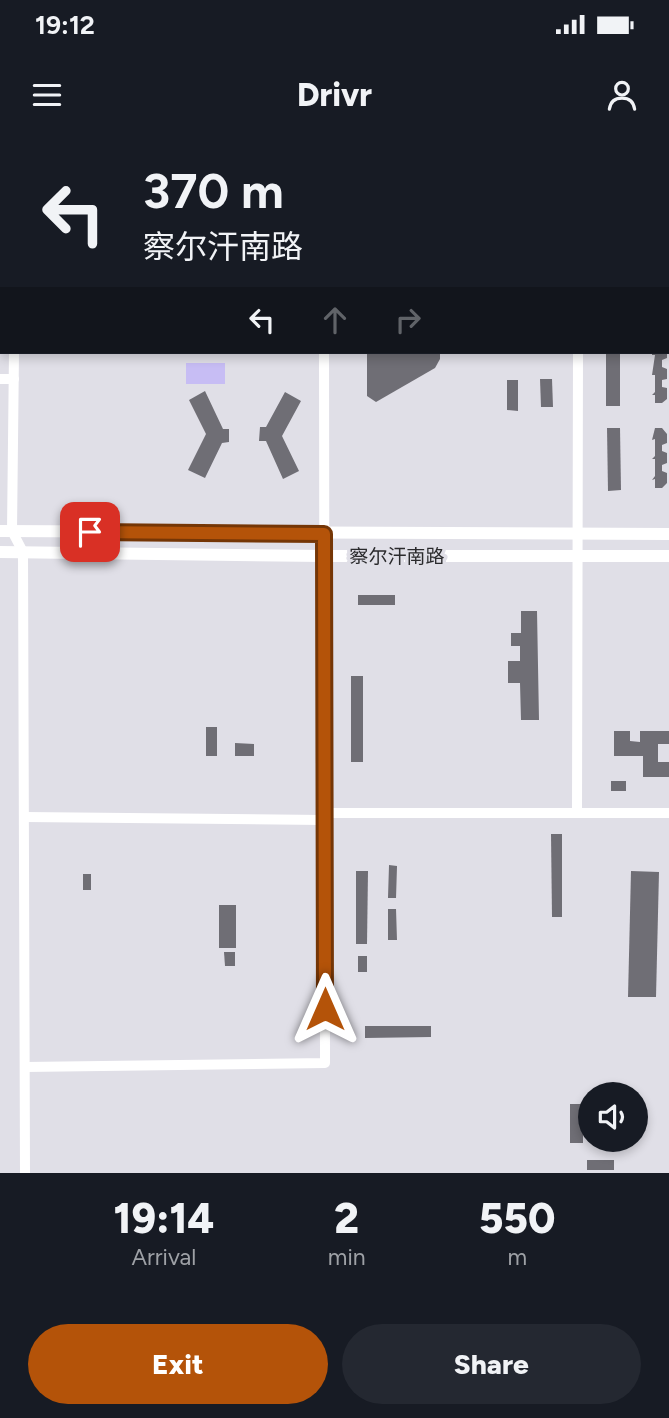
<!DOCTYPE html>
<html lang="en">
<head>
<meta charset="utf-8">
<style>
  body { margin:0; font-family:Figtree,"Noto Sans SC",sans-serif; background:#242831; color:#f1f3f6; height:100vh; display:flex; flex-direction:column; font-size:26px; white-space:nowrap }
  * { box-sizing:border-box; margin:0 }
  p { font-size:23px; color:#9ea1a6 }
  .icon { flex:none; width:38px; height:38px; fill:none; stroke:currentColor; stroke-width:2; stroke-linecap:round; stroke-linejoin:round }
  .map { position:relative; height:1033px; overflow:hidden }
  .drawer { display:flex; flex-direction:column; background:#171b24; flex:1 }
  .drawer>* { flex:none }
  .top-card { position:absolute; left:0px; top:0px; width:670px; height:214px; box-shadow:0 4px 10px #0003; background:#171b24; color:#f1f3f6; overflow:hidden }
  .tools { position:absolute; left:578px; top:942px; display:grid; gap:14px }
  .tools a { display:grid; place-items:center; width:70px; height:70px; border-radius:50%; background:#171b24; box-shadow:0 4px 10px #0003; font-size:35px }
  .pin { position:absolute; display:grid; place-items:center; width:60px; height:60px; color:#fff; margin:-30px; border-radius:14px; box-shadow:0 4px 10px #0006 }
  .me { position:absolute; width:77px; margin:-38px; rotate:0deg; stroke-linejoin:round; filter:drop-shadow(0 0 5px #0008) }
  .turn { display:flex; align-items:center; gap:24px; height:147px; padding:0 28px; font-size:32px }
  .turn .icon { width:91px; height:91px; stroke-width:2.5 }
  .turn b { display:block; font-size:49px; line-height:60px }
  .lanes { display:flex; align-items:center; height:66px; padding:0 28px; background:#0003; justify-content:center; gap:35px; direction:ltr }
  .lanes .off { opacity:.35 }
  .eta { display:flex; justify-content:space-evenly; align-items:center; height:119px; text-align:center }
  .eta b { font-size:42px; font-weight:800; line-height:49px }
  .action { display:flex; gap:14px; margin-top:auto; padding:14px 28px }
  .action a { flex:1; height:80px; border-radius:42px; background:#b45309; color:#fff; font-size:28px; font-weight:800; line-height:80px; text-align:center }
  .action a+a { background:#242831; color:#f1f3f6 }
  .status { display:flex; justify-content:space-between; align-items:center; height:49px; padding:0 35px; background:#171b24; direction:ltr }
  .status svg { height:19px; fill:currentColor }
  header { display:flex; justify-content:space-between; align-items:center; height:91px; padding:0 28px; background:#171b24; font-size:32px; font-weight:800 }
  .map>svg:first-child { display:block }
</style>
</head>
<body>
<div class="status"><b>19:12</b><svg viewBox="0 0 49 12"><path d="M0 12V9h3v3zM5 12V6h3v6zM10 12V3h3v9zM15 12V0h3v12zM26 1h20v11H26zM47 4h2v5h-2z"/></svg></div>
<header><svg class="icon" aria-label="menu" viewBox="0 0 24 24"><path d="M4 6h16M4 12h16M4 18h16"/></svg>Drivr<svg class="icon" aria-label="person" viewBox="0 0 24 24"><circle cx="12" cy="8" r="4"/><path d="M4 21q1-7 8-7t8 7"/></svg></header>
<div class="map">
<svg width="669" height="1033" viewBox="0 0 669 1033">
  <rect width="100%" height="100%" fill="#e0dfe7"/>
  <rect fill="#c7bdf4" x="186" y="223" width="39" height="21"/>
  <g fill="#6f6e75">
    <polygon points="367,212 440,212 440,219 435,228 376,262 367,256"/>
    <rect x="606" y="212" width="14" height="54"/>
    <polygon points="652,212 667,212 667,218 662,220 662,227 667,229 667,239 662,240 662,247 667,248 667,259 662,263 655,263 655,255 652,255 655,252 655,235 652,235 655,215 652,215"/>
    <polygon points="540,239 552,239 553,267 541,267"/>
    <polygon points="507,240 518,240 518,271 507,270"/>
    <polygon points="205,251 223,289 229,289 229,302 222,303 205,338 188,330 206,294 189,260"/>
    <polygon points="285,252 301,261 282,296 299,331 283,339 266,301 259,301 260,287 266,287"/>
    <polygon points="607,288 620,288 621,350 608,351"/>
    <polygon points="655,288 662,288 667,294 667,303 662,305 662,311 667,313 667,323 662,325 662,331 667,333 667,343 662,348 655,348 655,339 652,340 655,336 655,319 652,319 655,316 655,299 652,300"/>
    <rect x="358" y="455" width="37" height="10"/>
    <polygon points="521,471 537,471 539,580 521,580 520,543 508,543 508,521 520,521 520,506 511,506 511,493 521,493"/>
    <rect x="351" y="536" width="12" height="86"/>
    <rect x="206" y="587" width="11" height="29"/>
    <polygon points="614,591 630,591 630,601 640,602 640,591 669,591 669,604 658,604 658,622 669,622 669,637 643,637 643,616 614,616"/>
    <polygon points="235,603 254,604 254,616 235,616"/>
    <rect x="611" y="641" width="15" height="10"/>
    <polygon points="551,694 562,694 562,777 552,777"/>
    <polygon points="389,725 397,726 396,758 388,758"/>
    <polygon points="356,731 368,731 367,804 356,804"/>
    <polygon points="631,731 659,732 656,857 628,857"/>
    <rect x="83" y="734" width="8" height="16"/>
    <rect x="219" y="765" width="17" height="43"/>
    <polygon points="388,769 396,769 397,800 388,800"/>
    <polygon points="224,812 235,812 235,826 225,826"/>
    <rect x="358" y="816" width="9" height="16"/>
    <polygon points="365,886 431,886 431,897 365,898"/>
    <rect x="570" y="964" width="13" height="39"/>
    <rect x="587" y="1020" width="27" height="10"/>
  </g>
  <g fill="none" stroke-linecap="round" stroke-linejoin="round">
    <g stroke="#fff" stroke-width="10">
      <polyline points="14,0 14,2"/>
      <polyline points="113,0 113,2"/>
      <polyline points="323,0 323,2"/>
      <polyline points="585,2 586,0"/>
      <polyline points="668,95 669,95"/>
      <polyline points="0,100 2,100"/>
      <polyline points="14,212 12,391 23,412 25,1033"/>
      <polyline points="0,239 14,239"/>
      <polyline points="324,673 669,673"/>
      <polyline points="577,673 578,212"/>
      <polyline points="25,677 323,680"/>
      <polyline points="25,927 325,923 324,212"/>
    </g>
    <g stroke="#fff" stroke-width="12">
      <polyline points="0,391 669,394"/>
      <polyline points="0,412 324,416 669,416"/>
    </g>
  </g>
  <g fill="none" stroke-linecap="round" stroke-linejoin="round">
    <defs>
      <polyline id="route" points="90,392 324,394 325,869"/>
    </defs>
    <use href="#route" stroke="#753606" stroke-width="18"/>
    <use href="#route" stroke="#b45309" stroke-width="12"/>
  </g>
  <g text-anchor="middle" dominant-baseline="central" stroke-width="7" stroke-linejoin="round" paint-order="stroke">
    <g font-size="19" fill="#2a2a2c" stroke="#e0dfe7">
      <text x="397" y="416">察尔汗南路</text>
    </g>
  </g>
</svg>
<div class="tools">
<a><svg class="icon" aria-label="sound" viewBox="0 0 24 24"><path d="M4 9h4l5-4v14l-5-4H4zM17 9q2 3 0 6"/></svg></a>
</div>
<div class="pin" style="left:90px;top:392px;background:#d93025"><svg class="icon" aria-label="arrive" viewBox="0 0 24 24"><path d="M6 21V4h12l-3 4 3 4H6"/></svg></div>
<svg class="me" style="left:325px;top:869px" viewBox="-20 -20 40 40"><path d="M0-17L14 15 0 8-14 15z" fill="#b45309" stroke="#fff" stroke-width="4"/></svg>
<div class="top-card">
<div class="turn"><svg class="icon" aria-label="left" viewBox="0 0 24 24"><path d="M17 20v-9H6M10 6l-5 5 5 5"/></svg><div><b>370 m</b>察尔汗南路</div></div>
<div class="lanes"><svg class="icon" aria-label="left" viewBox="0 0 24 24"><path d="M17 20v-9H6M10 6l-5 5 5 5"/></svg><svg class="icon off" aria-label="ahead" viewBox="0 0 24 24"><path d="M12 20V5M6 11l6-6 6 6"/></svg><svg class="icon off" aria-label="right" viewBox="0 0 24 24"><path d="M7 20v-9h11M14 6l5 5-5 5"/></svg></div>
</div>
</div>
<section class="drawer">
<div class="eta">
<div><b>19:14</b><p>Arrival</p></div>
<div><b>2</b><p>min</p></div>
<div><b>550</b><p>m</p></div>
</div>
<div class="action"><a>Exit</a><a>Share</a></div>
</section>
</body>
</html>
